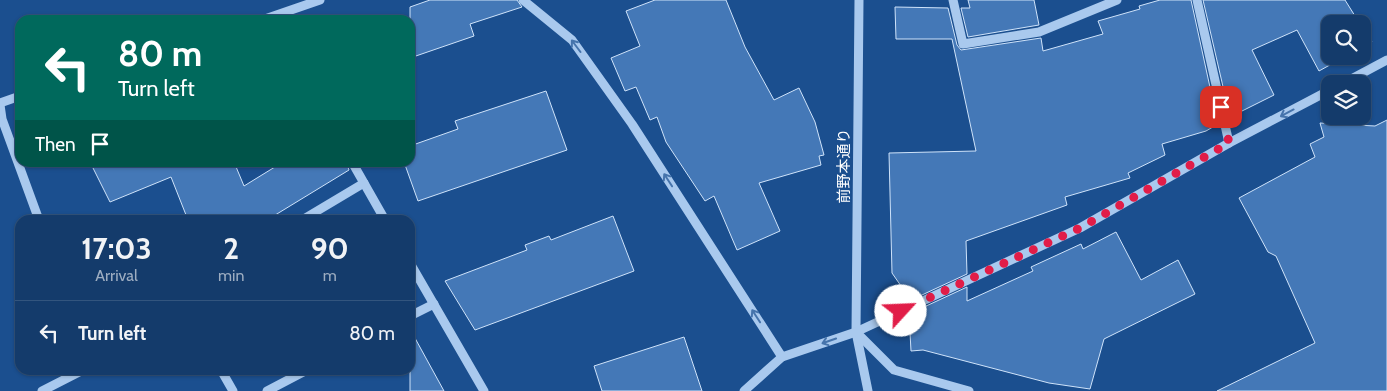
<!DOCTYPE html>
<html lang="en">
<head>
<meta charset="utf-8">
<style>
  body { margin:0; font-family:Cabin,"Noto Sans JP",sans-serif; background:#214673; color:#f1f3f6; height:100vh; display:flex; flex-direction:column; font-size:19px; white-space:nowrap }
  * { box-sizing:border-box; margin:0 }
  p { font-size:16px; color:#9dadc1 }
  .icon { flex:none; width:28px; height:28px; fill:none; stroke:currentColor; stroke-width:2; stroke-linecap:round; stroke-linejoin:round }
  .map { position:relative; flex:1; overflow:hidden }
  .details { position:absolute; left:15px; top:215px; width:400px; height:160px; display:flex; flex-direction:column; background:#143b6b; border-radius:15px; box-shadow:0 1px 4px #0004,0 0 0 1px #33557e }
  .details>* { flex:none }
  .hud { position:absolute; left:15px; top:15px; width:400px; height:152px; border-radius:15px; box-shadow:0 1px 4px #0004,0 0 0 1px #33557e; background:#00695c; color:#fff; overflow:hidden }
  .tools { position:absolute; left:1321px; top:15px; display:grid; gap:10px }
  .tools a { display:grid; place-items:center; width:50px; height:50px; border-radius:10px; background:#143b6b; box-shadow:0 1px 4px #0004,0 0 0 1px #33557e; font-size:25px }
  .pin { position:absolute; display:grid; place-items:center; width:42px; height:42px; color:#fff; margin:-21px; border-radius:10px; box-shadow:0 2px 8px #0006 }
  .me { position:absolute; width:55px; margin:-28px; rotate:65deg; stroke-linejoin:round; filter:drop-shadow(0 0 4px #0008) }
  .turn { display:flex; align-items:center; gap:18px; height:105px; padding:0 20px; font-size:22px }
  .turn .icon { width:65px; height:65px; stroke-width:2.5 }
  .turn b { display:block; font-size:35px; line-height:42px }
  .then { display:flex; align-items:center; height:48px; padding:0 20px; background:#0003; gap:10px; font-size:19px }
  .eta { display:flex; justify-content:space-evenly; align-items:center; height:85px; text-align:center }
  .eta b { font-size:30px; font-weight:700; line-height:35px }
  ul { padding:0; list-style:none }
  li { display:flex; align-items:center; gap:15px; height:65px; padding:0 20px; border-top:1px solid #33557e }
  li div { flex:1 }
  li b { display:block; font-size:19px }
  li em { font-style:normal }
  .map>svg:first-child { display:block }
</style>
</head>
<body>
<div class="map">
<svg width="1387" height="391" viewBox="0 0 1387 391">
  <rect width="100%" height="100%" fill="#1b4f8f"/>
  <g fill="#4478b7" stroke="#cfe3fa">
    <polygon points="430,0 517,0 522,7 470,24 474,36 410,58 410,7"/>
    <polygon points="655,0 726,0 745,47 774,100 799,88 815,122 824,155 819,156 821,165 759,183 780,231 737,250 714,196 705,201 666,142 657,117 650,120 636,87 625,91 611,58 640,46 626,11"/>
    <polygon points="968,0 1034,0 1039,25 968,37 961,8 970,8"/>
    <polygon points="1160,0 1191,0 1218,124 1206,131 1162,144 1165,155 1128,173 1130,178 1065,197 1067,205 966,241 967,274 909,301 908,296 892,273 889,153 976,151 952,39 896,39 895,7 948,8 957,45 961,50 1041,38 1043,51 1103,34 1098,21 1140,9 1139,6"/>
    <polygon points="1203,0 1345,0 1360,24 1330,24 1330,56 1346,56 1319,71 1297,30 1252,50 1274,95 1230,117"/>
    <polygon points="1362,28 1372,42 1362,47"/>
    <polygon points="546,91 567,150 418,201 404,162 410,162 410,146 458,129 455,121"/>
    <polygon points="1387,120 1387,391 1217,391 1315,343 1276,256 1268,252 1239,198 1315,157 1310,144 1324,137 1320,123 1375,126"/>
    <polygon points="90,162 234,162 244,186 283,162 346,162 349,170 267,220 188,220 171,177 110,202"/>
    <polygon points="613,216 634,271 475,330 445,281 527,250 525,245 549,236 551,240"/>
    <polygon points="1116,232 1141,280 1178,260 1195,294 1104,339 1090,389 1049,383 923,350 911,351 909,314 967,287 967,301 1033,271 1031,267 1081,244 1083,249"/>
    <polygon points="410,329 444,391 410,391"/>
    <polygon points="684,337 702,391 602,391 594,366"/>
  </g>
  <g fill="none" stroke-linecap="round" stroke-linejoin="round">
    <g stroke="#a9c9ee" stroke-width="9">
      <polyline points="523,0 572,40 632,124 782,357"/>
      <polyline points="859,0 856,332 868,391"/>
      <polyline points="953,0 963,44 1039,32 1117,0"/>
      <polyline points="1197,0 1229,143"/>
      <polyline points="262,20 320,0"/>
      <polyline points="1342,84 1387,60"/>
      <polyline points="0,103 20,96"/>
      <polyline points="0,105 2,119 39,220"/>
      <polyline points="352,162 385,220"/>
      <polyline points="302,220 364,183"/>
      <polyline points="410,263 484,391"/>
      <polyline points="410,316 434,304"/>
      <polyline points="856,332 894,370 969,391"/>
      <polyline points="221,370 233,391"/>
      <polyline points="42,391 83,370"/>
      <polyline points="267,391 307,370"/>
      <polyline points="744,391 782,357 856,332 1080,228 1229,143 1330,90"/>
    </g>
  </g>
  <defs><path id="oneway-shaft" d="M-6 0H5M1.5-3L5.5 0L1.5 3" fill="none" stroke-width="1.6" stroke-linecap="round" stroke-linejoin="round" transform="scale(1.25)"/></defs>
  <g stroke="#4674ac">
    <use href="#oneway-shaft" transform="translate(576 46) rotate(-127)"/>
    <use href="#oneway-shaft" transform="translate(1287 113) rotate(152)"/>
    <use href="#oneway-shaft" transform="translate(668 180) rotate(-123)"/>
    <use href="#oneway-shaft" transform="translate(756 316) rotate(-123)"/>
    <use href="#oneway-shaft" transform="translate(829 341) rotate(161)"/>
  </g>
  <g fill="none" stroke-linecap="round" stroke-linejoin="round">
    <polyline stroke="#e11d48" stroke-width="9" stroke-dasharray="0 16.2" points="901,311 1080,228 1229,143 1221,107"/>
  </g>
  <g text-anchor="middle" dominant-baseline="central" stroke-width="4" stroke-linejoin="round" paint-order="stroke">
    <g font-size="15" fill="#fff" stroke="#1b4f8f">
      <text transform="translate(844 166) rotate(-90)">前野本通り</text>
    </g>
  </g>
</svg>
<div class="tools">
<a><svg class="icon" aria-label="search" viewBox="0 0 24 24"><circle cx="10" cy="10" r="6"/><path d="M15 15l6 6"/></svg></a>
<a><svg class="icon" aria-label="layers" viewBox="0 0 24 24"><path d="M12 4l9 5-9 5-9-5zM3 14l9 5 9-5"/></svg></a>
</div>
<div class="pin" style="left:1221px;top:107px;background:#d93025"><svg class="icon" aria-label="arrive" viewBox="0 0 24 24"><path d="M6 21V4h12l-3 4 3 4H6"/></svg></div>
<svg class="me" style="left:901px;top:311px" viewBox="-20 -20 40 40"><circle r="19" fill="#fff"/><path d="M0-13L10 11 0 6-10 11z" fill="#e11d48"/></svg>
<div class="hud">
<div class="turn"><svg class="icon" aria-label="left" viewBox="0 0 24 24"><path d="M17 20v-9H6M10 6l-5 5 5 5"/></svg><div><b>80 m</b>Turn left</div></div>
<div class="then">Then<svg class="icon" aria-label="arrive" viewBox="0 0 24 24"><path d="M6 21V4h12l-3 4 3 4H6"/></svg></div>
</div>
<section class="details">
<div class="eta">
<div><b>17:03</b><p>Arrival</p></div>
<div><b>2</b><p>min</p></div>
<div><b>90</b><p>m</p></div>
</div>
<ul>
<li><svg class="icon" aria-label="left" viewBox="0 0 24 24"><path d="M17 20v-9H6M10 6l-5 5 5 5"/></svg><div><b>Turn left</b></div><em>80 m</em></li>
</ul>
</section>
</div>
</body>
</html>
